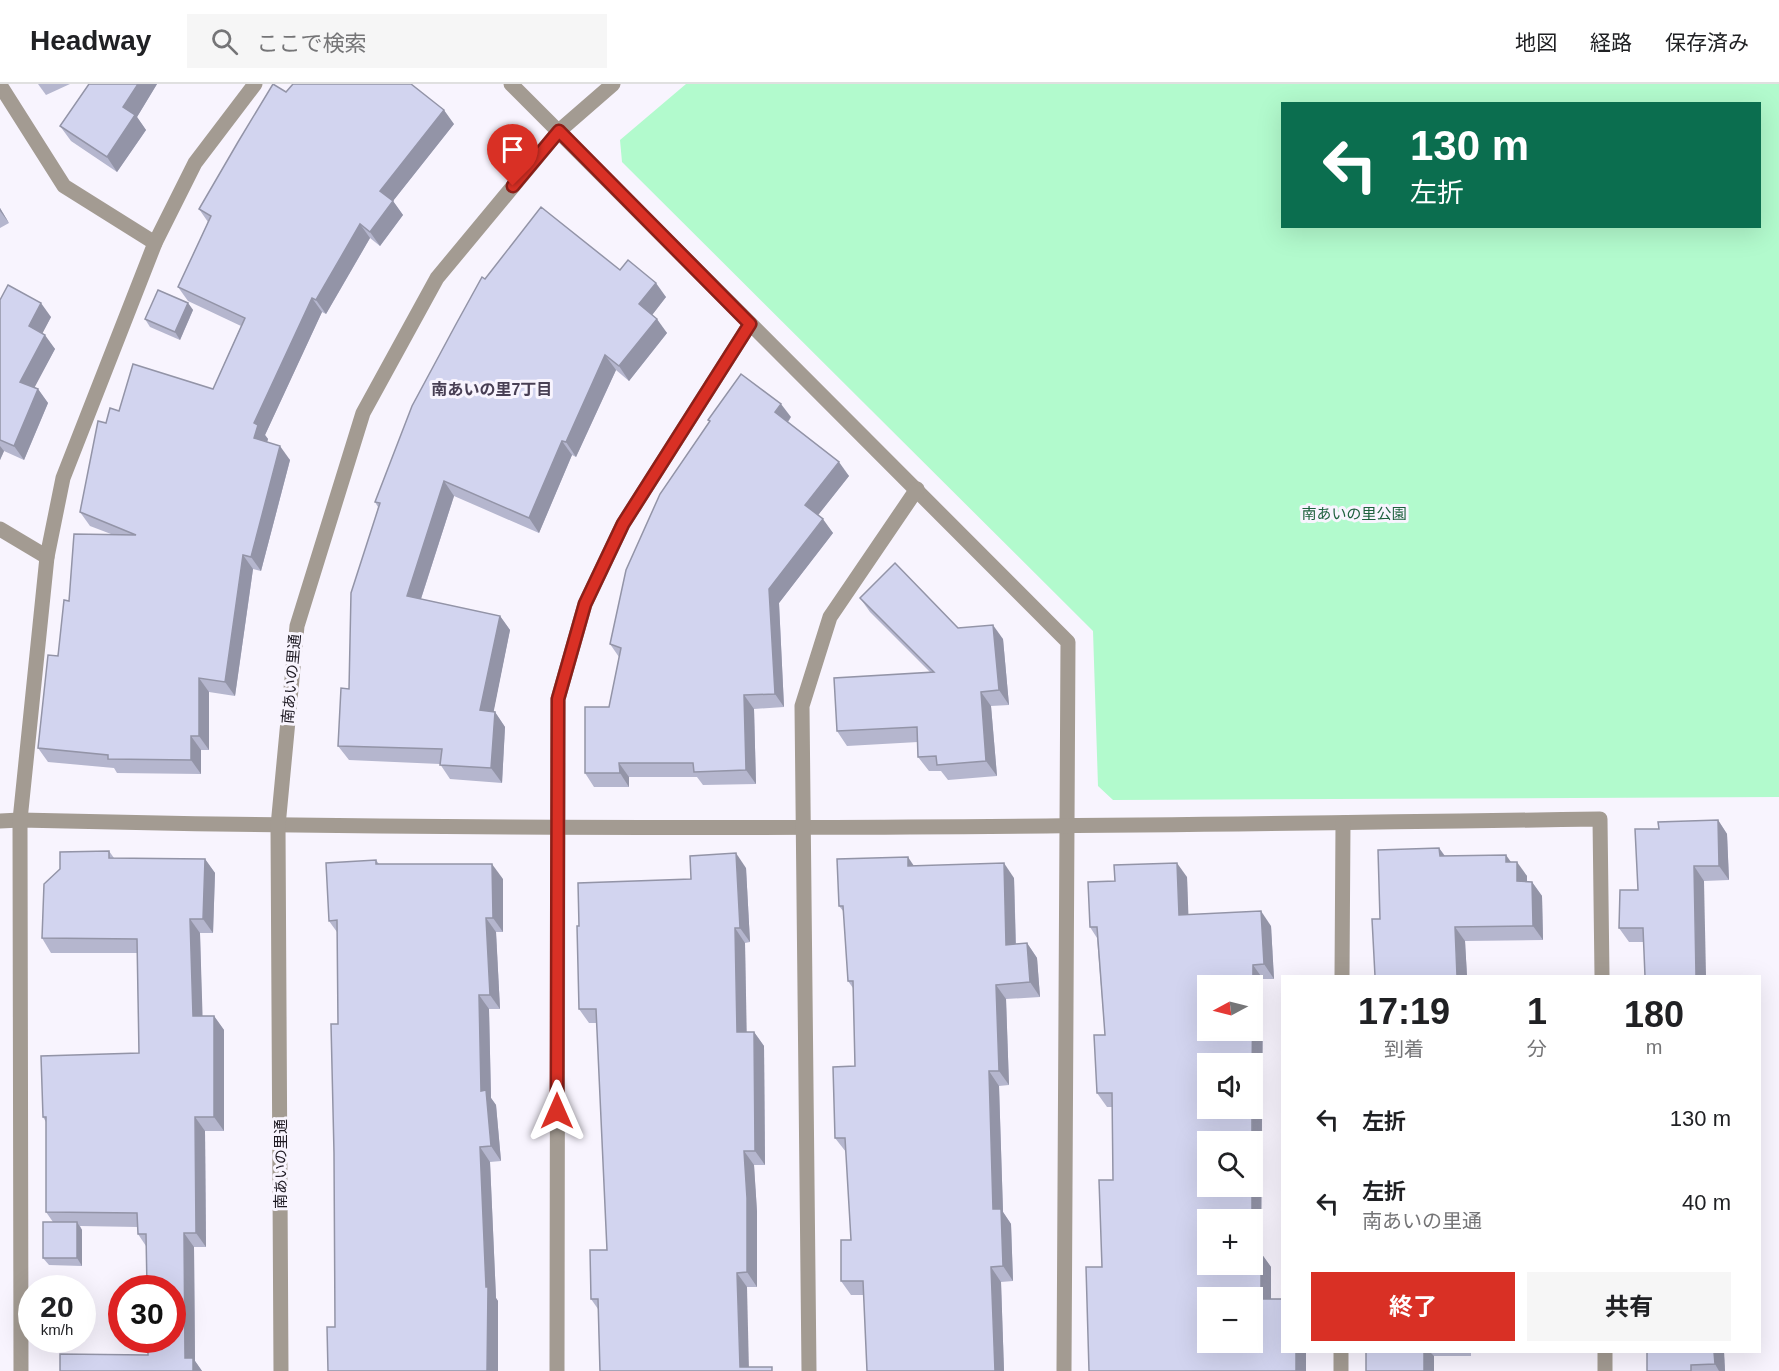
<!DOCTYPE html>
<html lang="ja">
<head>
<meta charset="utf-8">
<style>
  body { margin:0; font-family:Helvetica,"Noto Sans JP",sans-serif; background:#f6f6f6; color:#202124; height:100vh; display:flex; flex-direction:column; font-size:22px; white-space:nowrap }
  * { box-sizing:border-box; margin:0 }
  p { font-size:20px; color:#757577 }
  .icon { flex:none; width:33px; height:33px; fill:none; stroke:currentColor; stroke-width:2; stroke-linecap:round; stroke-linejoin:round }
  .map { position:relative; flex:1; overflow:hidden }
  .drawer { position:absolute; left:1281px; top:891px; width:480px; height:378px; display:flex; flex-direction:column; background:#fff; border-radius:0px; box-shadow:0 6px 24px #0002 }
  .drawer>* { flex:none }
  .guide { position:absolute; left:1281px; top:18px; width:480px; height:126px; border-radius:0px; box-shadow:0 6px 24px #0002; background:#0b6e4f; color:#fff; overflow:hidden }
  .needle { width:39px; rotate:263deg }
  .buttons { position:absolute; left:1197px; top:891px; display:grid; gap:12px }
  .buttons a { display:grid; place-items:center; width:66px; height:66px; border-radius:0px; background:#fff; box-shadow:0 6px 24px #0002; font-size:30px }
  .speed { position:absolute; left:18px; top:1191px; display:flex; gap:12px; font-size:30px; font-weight:700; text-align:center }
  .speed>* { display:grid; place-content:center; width:78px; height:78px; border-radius:50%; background:#fff; box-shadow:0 6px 24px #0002; line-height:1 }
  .speed small { font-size:15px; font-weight:400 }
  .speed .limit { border:9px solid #d22; background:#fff; color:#111 }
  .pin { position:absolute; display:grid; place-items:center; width:51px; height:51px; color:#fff; margin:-62px -26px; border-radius:50% 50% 50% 0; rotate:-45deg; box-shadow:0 0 6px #0007 }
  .pin .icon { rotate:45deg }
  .me { position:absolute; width:66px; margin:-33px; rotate:0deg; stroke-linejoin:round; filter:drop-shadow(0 0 4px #0008) }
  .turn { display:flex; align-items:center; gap:21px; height:126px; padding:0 30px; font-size:27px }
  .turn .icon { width:78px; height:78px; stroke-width:2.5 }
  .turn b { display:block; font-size:42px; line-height:51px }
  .eta { display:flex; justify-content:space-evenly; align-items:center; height:102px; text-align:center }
  .eta b { font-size:36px; font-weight:700; line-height:42px }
  .cta { display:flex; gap:12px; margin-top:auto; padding:12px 30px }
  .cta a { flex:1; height:69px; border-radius:0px; background:#d93025; color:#fff; font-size:24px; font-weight:700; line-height:69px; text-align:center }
  .cta a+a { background:#f6f6f6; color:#202124 }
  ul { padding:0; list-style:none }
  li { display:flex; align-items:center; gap:18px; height:84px; padding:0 30px }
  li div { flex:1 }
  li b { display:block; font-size:22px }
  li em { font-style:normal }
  header { display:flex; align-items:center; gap:36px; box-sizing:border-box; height:84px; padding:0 30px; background:#fff; border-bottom:2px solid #e0e0e0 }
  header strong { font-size:28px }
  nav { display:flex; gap:33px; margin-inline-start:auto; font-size:21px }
  .search { width:420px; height:54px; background:#f6f6f6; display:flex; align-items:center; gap:15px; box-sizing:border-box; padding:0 21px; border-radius:0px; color:#757577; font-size:22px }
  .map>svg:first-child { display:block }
</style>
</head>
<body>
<header>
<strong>Headway</strong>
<div class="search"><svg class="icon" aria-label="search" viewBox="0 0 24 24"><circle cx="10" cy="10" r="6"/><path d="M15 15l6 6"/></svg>ここで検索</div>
<nav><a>地図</a><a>経路</a><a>保存済み</a></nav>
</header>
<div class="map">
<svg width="1779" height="1287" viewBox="0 0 1779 1287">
  <rect width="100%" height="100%" fill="#f8f4fe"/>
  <path fill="#b2facd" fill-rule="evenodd" d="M686 0H1779V713L1113 716 1098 702 1093 547 622 78 620 56ZM1282 20H1760V142H1282Z"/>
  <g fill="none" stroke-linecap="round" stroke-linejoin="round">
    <g stroke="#a39b92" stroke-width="15">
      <polyline points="511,0 1068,558 1064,1287"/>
      <polyline points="0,1 64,102 155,159"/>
      <polyline points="0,445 47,473"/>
      <path d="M0 737 20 736C547 749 1074 743 1600 735L1602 892"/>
      <polyline points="1342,892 1343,739"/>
      <polyline points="1605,1268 1605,1287"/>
      <polyline points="21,1287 20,736 47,473 63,394 155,159 195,79 255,0"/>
      <polyline points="281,1287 278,742 297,542 363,329 437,194 559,47 613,0"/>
      <polyline points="557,1287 558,615 585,520 623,440 750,240"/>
      <polyline points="809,1287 802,622 830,533 917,405"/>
      <polyline points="1341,1287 1341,1268"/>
    </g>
  </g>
  <g fill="#b5b6ce">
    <polygon points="38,0 70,0 46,11"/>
    <polygon points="89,0 157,0 137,33 146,46 117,88 71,57 60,42"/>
    <polygon points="286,8 454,40 393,117 403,131 380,162 370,154 326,230 322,228 265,351 268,355 267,358 290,376 261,487 253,485 235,612 209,608 209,666 201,666 201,690 117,689 114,684 48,678 38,664 69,517 111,450 90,442 80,428 106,339 119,327 213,305 241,242 188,217 178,203 208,138 199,125"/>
    <polygon points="0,124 9,139 0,144"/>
    <polygon points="620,186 666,213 652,231 667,249 629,297 616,286 576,373 572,371 539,449 454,412 421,515 500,532 510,546 493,628 495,628 505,643 502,699 450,695 440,680 349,676 338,662 349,605 378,423 375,418 485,195"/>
    <polygon points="0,216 51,233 42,249 55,265 34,303 38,305 48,319 24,376 4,367 0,376"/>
    <polygon points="188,219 193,226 180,256 150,243 145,235"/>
    <polygon points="791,333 788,338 849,392 818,431 833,449 779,519 784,623 754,625 756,700 703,701 697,693 629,693 629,703 594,703 585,689 609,623 619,573 610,560"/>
    <polygon points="860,514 958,544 1003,555 1009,621 991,622 997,692 948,696 941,687 929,687 918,673 918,658 847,662 837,647 930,588 870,528"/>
    <polygon points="1718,736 1727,750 1729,796 1704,797 1645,892 1644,858 1629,858 1619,844 1638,806 1659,745"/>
    <polygon points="1439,764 1445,772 1511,778 1527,792 1527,798 1532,798 1542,812 1543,856 1465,857 1467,892 1375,892 1380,835"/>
    <polygon points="109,767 114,774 205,775 215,789 213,849 200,849 202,932 214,932 224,946 224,1047 205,1047 206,1163 194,1163 195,1277 202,1287 60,1287 148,1271 146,1162 138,1150 138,1143 80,1142 82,1146 82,1182 49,1181 43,1174 53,1138 46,1128 46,1038 43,1033 139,969 137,869 51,869 42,854"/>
    <polygon points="376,776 379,780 503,795 503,848 496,848 500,925 489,925 491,1014 496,1021 501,1077 490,1078 496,1214 498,1217 498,1287 328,1287 335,1243 338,940 337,848 329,837"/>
    <polygon points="914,782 1014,794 1016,860 1027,859 1037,874 1040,913 1006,915 1009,1001 999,1002 1003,1128 1011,1140 1013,1197 1001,1198 1004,1287 867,1287 864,1211 851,1211 841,1197 851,1156 846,1068 835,1054 855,982 853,904 848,897 844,828 839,822"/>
    <polygon points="746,784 750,858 745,859 746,948 754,948 764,962 765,1081 754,1081 757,1128 757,1203 747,1203 600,1287 598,1225 591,1215 607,1166 597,939 589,939 579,925 579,842 691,795"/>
    <polygon points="1187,793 1188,831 1271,842 1274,895 1263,895 1261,1169 1271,1183 1271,1215 1306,1268 1306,1287 1089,1287 1113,1096 1112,1023 1107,1023 1097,1009 1105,951 1097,854 1090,843 1115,797"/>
    <polygon points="1366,1268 1471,1268 1471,1272 1434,1272"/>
    <polygon points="1724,1268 1725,1287 1647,1287"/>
  </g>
  <g fill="#9394a7">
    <polygon points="138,0 157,0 137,33 146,46 117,88 107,73 123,23"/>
    <polygon points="444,26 454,40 393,117 403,131 380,162 370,148 380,107"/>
    <polygon points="0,124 9,139 0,127"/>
    <polygon points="360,140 370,154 326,230 316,216"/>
    <polygon points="656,199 666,213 649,235 639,220"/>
    <polygon points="312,214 322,228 265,351 268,355 264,368 254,354 254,339"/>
    <polygon points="41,219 51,233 39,256 29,242"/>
    <polygon points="188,219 193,226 180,256 175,248"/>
    <polygon points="657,235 667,249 629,297 619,282"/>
    <polygon points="45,251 55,265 30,312 20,298"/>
    <polygon points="605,271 616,286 576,373 566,358"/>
    <polygon points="38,305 48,319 24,376 14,362"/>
    <polygon points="781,320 791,333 785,342 775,328"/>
    <polygon points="562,357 572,371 539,449 529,434"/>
    <polygon points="0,362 4,367 0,376"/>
    <polygon points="280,362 290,376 261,487 251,473"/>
    <polygon points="839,378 849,392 815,435 805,421"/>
    <polygon points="444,397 454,412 417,527 407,512"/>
    <polygon points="823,435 833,449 779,519 784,623 775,610 769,505"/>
    <polygon points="243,471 253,485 235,612 225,598"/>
    <polygon points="500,532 510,546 491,641 480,626"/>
    <polygon points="993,541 1003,555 1009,621 999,606"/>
    <polygon points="199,594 209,608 209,666 199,652"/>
    <polygon points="981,608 991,622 997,692 986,677"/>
    <polygon points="744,611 754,625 756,700 746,686"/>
    <polygon points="495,628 505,643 502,699 491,684"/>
    <polygon points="191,652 201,666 201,690 191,676"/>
    <polygon points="619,679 629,693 629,703 620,689"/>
    <polygon points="1718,736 1727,750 1729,796 1719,782"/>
    <polygon points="1439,764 1449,778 1440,772"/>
    <polygon points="736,769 746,784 750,858 740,844"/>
    <polygon points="1506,771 1516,785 1506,778"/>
    <polygon points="908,773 918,788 908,782"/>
    <polygon points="205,775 215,789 213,849 203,835"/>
    <polygon points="1517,778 1527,792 1527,812 1517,797"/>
    <polygon points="1004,779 1014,794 1016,875 1006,861"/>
    <polygon points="1177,779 1187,793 1189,846 1179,831"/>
    <polygon points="492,780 503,795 503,848 493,834"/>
    <polygon points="1694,782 1704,797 1706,892 1696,892"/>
    <polygon points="1532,798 1542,812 1543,856 1533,842"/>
    <polygon points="1261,827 1271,842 1274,895 1264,880"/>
    <polygon points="486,834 496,848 500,925 490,911"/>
    <polygon points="190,835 200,849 203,946 193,932"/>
    <polygon points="1455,843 1465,857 1467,892 1457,892"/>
    <polygon points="735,844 745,859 747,962 737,948"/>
    <polygon points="1027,859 1037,874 1040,913 1030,898"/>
    <polygon points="1253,881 1263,895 1261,1169 1271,1183 1271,1229 1261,1215 1252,1171 1252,1136"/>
    <polygon points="996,901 1006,915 1009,1001 999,987"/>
    <polygon points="479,911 489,925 491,1014 496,1021 501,1077 491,1062 481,1007"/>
    <polygon points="214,932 224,946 224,1047 214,1033"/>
    <polygon points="754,948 764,962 765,1081 755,1067"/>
    <polygon points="989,987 999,1002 1003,1128 1011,1140 1013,1197 1003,1182 993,1125"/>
    <polygon points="195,1033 205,1047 206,1163 196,1149"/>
    <polygon points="480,1063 490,1078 496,1214 498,1217 498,1287 487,1287 486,1203"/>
    <polygon points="744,1067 754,1081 757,1128 757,1203 747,1188"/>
    <polygon points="77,1138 82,1146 82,1182 77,1174"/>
    <polygon points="184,1149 194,1163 195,1277 202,1287 193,1287 185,1274"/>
    <polygon points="991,1183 1001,1198 1004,1287 995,1287"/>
    <polygon points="737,1189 747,1203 749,1287 740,1283"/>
    <rect x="1296" y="1268" width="10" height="19"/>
    <polygon points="1424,1268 1430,1268 1434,1272 1434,1287 1424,1287"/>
    <polygon points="1714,1268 1724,1268 1725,1287 1719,1287 1715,1280"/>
  </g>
  <g fill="#d2d4ef" stroke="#9394a7" stroke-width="1.5" fill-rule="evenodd">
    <polygon points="89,0 138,0 123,23 135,31 107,73 60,42"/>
    <polygon points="273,0 286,8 293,0 411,0 444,26 380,107 393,117 370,148 360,140 316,216 312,214 254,339 258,341 254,354 280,362 251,473 243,471 225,598 199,594 199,652 191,652 191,676 108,675 108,671 38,664 48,571 58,572 64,516 69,517 74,450 136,451 80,428 98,337 106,339 110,324 119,327 133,280 213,305 245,234 178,203 211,132 199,125 238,58"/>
    <polygon points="541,123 620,186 628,176 656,199 639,220 657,235 619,282 605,271 566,358 562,357 529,434 444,397 407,512 500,532 480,626 495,628 491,684 440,681 442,665 338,662 341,604 349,605 351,509 380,419 375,418 412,322 455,242 482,193 485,195"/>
    <polygon points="8,201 41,219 29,242 45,251 20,298 38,305 14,362 0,356 0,216"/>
    <polygon points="158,206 188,219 175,248 145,235"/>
    <polygon points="741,290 781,320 775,328 839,378 805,421 823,435 769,505 775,610 744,611 746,686 694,688 693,679 619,679 620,689 585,689 585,623 609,623 621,564 610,560 626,486 660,410 710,337 708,336"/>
    <polygon points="895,479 958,544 993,541 999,606 981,608 986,677 937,681 936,672 918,673 917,643 837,647 834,594 934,588 860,514"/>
    <polygon points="1718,736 1719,782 1694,782 1696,892 1645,892 1643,844 1619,844 1620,806 1638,806 1635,745 1659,745 1658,738"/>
    <polygon points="1439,764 1440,772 1506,771 1506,778 1517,778 1517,797 1532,798 1533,842 1455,843 1457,892 1375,892 1372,835 1380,835 1378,766"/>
    <polygon points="109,767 109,774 205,775 203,835 190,835 193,932 214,932 214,1033 195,1033 196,1149 184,1149 185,1274 193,1274 193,1287 60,1287 60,1270 148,1271 148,1256 172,1256 172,1204 147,1204 146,1150 138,1150 137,1129 46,1128 46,1033 43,1033 41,972 139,969 137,855 42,854 44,800 60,785 60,768"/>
    <polygon points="736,769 740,844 735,844 737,948 754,948 755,1067 744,1067 747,1114 747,1188 737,1189 740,1283 772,1283 772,1287 600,1287 598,1215 591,1215 590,1166 607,1166 596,925 579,925 577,842 579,842 578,799 691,795 690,772"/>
    <polygon points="908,773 908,782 1004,779 1006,861 1027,859 1030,898 996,901 999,987 989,987 993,1125 1001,1125 1003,1182 991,1183 995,1287 867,1287 863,1197 841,1197 841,1156 851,1156 845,1054 835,1054 833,983 855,982 853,897 848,897 843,822 839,822 837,775"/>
    <polygon points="376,776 376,780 492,780 493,834 486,834 490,911 479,911 481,1007 486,1006 491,1062 480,1063 486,1203 488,1203 487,1287 328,1287 327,1243 335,1243 334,1069 331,940 338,940 337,836 329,837 326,779"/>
    <path d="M1177 779 1179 831 1261 827 1264 880 1253 881 1252 1004V980H1208V1024H1252V1058H1208V1102H1252V1136H1208V1180H1252V1169H1261V1215H1282V1268H1296V1287H1089L1086 1183H1102L1099 1096H1113L1112 1009H1097L1094 951H1105L1097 843H1090L1088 798 1115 797 1114 781ZM1208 902H1252V946H1208ZM1208 1214H1252V1258H1208Z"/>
    <rect x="43" y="1138" width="34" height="36"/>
    <rect x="1366" y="1268" width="58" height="19"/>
    <polygon points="1647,1268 1714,1268 1715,1280 1691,1281 1691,1287 1647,1287"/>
  </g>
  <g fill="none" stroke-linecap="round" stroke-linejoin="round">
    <defs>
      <polyline id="route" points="513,102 559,47 750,240 623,440 585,520 558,615 557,1027"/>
    </defs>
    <use href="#route" stroke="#8d1f18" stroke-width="15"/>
    <use href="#route" stroke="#d93025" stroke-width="10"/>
  </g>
  <g text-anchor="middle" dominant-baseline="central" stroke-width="6" stroke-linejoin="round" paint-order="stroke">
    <g font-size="15" fill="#1d603d" stroke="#f8f4fe">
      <text x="1354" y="429">南あいの里公園</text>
    </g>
    <g font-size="15" fill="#1d1922" stroke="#f8f4fe">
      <text transform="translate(291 595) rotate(-85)">南あいの里通</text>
      <text transform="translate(280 1080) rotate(-90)">南あいの里通</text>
    </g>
    <g font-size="16" font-weight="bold" fill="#483f54" stroke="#f8f4fe">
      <text x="492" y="305">南あいの里7丁目</text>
    </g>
  </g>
</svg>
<div class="buttons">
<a><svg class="needle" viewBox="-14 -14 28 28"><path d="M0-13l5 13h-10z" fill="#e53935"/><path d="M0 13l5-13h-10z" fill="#757577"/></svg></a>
<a><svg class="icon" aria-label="sound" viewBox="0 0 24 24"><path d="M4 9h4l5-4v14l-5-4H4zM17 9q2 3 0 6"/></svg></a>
<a><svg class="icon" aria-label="search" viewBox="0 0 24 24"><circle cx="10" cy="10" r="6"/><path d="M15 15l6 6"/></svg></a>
<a>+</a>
<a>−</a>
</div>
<div class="speed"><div>20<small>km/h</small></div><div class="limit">30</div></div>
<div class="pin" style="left:513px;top:102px;background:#d93025"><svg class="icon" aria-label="arrive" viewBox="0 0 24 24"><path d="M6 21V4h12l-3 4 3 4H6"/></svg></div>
<svg class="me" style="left:557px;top:1027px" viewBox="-20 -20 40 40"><path d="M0-17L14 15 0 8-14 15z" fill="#d93025" stroke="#fff" stroke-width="4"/></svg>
<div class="guide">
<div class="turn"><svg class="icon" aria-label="left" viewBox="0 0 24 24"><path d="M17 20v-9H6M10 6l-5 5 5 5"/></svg><div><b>130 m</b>左折</div></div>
</div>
<section class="drawer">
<div class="eta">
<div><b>17:19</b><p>到着</p></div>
<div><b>1</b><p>分</p></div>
<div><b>180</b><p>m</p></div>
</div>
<ul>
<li><svg class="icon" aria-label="left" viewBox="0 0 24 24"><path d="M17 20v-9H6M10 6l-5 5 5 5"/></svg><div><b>左折</b></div><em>130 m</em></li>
<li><svg class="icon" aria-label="left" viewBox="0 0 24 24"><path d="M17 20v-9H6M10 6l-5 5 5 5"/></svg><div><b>左折</b><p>南あいの里通</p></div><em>40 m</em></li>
</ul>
<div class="cta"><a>終了</a><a>共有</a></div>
</section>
</div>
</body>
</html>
